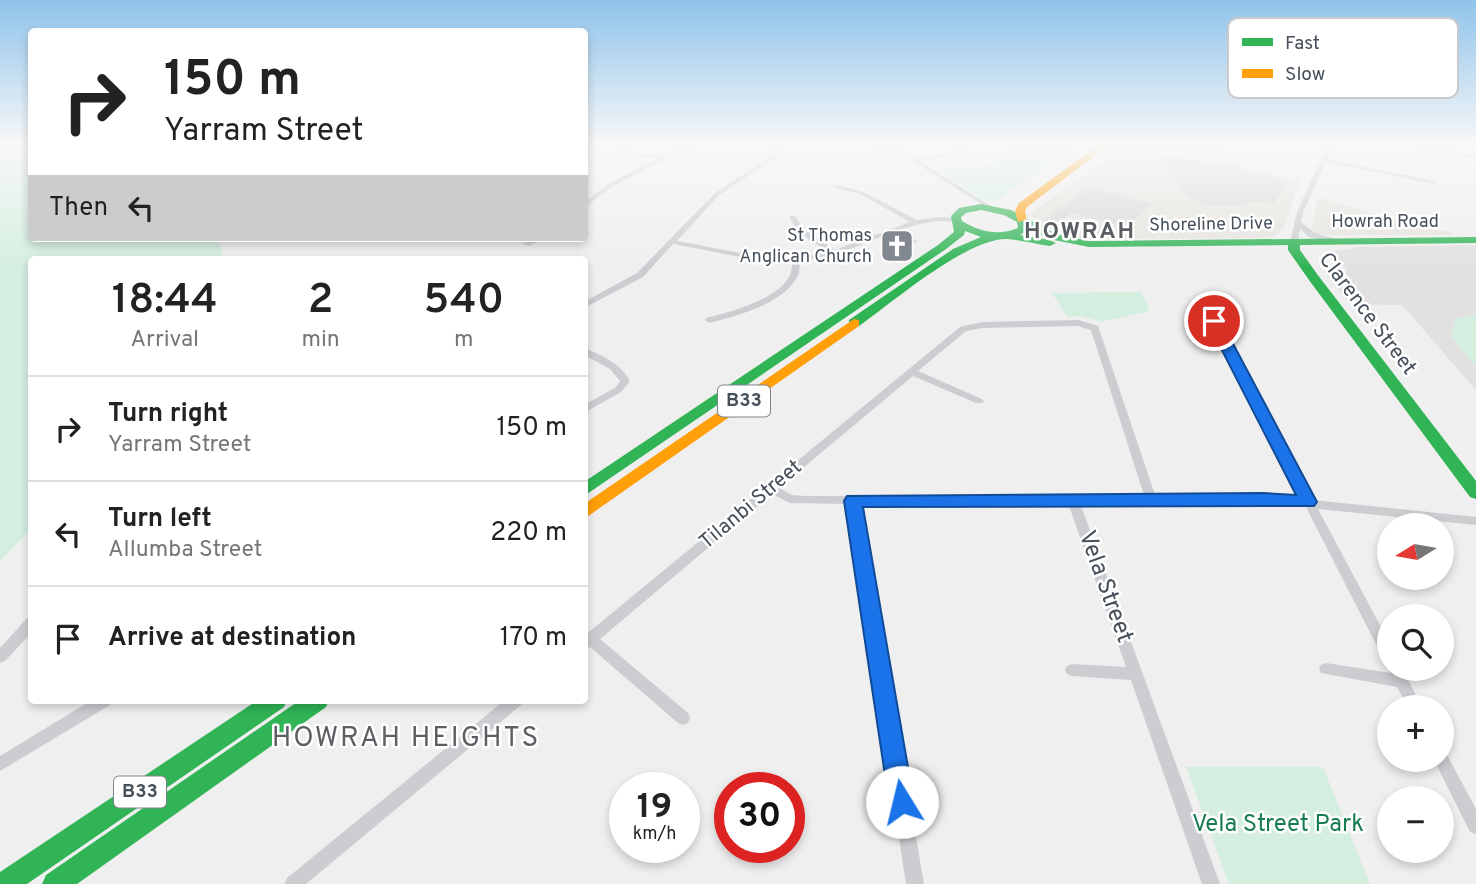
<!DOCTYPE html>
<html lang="en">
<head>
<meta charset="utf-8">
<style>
  body { margin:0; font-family:Overpass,sans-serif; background:#f2f2f2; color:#222; height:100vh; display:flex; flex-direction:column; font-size:26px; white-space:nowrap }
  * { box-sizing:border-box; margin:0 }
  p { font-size:23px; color:#767676 }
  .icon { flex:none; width:38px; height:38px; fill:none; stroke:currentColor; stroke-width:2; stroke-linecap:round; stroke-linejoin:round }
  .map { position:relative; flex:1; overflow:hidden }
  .side { position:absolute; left:28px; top:256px; width:560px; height:448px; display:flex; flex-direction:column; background:#fff; border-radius:7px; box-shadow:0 4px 10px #0003 }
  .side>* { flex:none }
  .banner { position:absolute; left:28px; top:28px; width:560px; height:214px; border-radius:7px; box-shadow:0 4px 10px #0003; background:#fff; color:#222; overflow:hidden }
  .needle { width:46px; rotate:259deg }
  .controls { position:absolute; left:1377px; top:513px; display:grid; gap:14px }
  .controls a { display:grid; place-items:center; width:77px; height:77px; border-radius:50%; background:#fff; box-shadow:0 4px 10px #0003; font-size:35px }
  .speed { position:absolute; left:609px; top:772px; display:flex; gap:14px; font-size:35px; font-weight:700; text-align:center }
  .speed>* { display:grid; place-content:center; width:91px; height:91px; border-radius:50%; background:#fff; box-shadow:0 4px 10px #0003; line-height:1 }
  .speed small { font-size:18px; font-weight:400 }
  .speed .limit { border:10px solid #d22; background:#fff; color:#111 }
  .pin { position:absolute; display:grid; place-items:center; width:60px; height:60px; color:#fff; margin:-30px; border:4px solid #fff; border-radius:50%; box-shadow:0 2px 7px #0007 }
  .me { position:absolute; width:77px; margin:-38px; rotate:351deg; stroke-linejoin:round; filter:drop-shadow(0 0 5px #0008) }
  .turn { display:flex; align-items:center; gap:24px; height:147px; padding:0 21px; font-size:32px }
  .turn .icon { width:91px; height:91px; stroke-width:2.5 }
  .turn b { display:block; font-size:49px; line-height:60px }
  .then { display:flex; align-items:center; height:66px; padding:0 21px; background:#0003; gap:14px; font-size:26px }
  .eta { display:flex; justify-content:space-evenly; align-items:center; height:119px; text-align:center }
  .eta b { font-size:42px; font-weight:600; line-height:49px }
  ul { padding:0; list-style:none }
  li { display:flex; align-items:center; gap:21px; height:105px; padding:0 21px; border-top:2px solid #e0e0e0 }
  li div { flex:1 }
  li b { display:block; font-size:26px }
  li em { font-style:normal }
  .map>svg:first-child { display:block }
</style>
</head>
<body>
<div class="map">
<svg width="1476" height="884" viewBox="0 0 1476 884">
  <rect width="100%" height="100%" fill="#f0efef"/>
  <g fill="#e5e3dd">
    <polygon points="1126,144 1176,144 1235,162 1251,171 1300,180 1283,229 1273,237 1259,238 1091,239 1080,238 1035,221 1030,214"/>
    <polygon points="1318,197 1417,226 1450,232 1454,235 1321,235 1311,230"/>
  </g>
  <polygon fill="#e2e0e1" points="1476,245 1476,390 1402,305 1349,304 1325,272 1348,271 1330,253 1337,250 1361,247"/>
  <g fill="#d4eee0">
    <polygon points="0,144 31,144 32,238 219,238 223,259 32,259 31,529 0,561"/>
    <polygon points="1008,144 1076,145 993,202 981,199 939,171 990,165 1007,155"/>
    <polygon points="1141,292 1150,311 1100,322 1082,316 1067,317 1052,293"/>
    <polygon points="1476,314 1476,366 1451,337 1456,318"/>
    <polygon points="1186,767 1323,767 1370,884 1229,884"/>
  </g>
  <g fill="#d7d7d9">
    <polygon points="1155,156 1187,157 1288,181 1275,203 1241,202 1244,205 1208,206 1188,196"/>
    <polygon points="1090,188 1125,197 1152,204 1127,227 1071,213 1056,224 1042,220"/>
    <polygon points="903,236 918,241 897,255 881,249"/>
  </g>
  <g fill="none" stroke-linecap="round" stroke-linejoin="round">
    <g fill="#cbcdd0" fill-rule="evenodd">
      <polygon points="691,144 699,144 673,155 613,186 584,208 584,202 609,184 656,159 624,154 621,152 622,151 662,156"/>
      <path d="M765 144H788L774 159 719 195 677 241C725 249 779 266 828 252L798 232 789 217 791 216H795L804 229 835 250 910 222 860 194 835 188 834 187 837 185 864 192 917 220 938 217 956 218 960 220C953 223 946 221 938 221 931 222 923 223 916 225 876 235 842 258 800 261 799 267 800 273 797 277 783 304 736 316 709 323L705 320 706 318C730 312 776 300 789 277 792 272 792 267 792 261L746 258 673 244 643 277 584 308V302L637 273 715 193 770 157 779 147Z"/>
      <polygon points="878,144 886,144 917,159 965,150 965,152 921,162 994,208 989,209 906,157 892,151 865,157 865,155 887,149"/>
      <polygon points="1191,144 1200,144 1219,151 1216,153"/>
      <polygon points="1328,144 1334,144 1327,159 1438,182 1435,184 1326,162 1303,212 1301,222 1315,233 1342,241 1338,243 1309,237 1300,229 1298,242 1291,244 1290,242 1297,212"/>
      <polygon points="1406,144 1418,144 1476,156 1476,160"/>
      <polygon points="534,238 545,238 529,246 522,244"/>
      <path d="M1214 318 1218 321 1313 500 1476 517V525L1318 509 1390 644V664L1385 662 1306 507 1263 503H1080L1220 884H1202L1131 680 1072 676 1067 674 1065 670 1067 666 1072 664 1126 667 1068 503 859 504 924 884H906L848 504 790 503 772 494 600 639 688 713 690 718 688 723 683 725 678 723 590 647 584 650V636L960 327 963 326 983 322 1079 320 1098 326 1155 495H1263L1301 499 1210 321ZM1078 326 1091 330 1144 495 806 496 792 495 779 488 913 376 976 403H982L984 401 982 399 918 371 966 331 983 328Z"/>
      <path d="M584 348C602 355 621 364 630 381L621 392 584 413V405L615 388 620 381 610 369 584 355Z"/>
      <polygon points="32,617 32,632 5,661 0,663 0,648 27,618"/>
      <polygon points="1326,663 1391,673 1388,668 1390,665 1390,668 1402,668 1422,707 1408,707 1397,687 1321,673 1319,669 1321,665"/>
      <polygon points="92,700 112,700 110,705 0,771 0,756"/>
      <polygon points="505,700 523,700 521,705 306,884 284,884 287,878"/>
      <polygon points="1442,753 1447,755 1476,809 1476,834 1470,832 1434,760 1442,760"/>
    </g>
    <g fill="#30b455" fill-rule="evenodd">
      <path d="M981 204 1011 210 1056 234 1089 241 1476 237V243L1300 245V250L1317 274 1476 481V499L1470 497 1309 280 1288 250V245L1089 247 1049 239 1029 229 1020 235 1050 240 1056 243 1050 246C1036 244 1021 240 1007 239 967 238 893 302 859 326H849V320L953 249 981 237 965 231 964 235 946 249 584 496V482L938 245 954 232 951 216 959 208ZM981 210 1004 215 1017 222 1018 228C999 236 980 232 962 221L961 217 966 213Z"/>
      <polygon points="258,700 287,700 284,707 27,884 0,884 0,872"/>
      <polygon points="300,700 329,700 326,707 77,884 42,884 46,875"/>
    </g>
    <g fill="#ff9f0a" fill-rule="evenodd">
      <polygon points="1100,144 1110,144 1027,207 1025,211 1027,220 1018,222 1015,211 1019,203"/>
      <polygon points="854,319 859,320 859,326 584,519 584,504"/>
    </g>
  </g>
  <linearGradient id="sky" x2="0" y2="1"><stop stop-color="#8fc3ea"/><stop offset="0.54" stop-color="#f8f8f8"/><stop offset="1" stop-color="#f8f8f8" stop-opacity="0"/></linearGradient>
  <rect width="1476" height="268" fill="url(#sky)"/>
  <polygon fill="#1a73e8" stroke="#114b97" stroke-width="2" points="1214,317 1221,321 1317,502 1314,506 863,507 914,802 910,810 902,814 893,810 889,802 844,501 847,496 1263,493 1296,495 1207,321"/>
  <defs>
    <symbol id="church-square" viewBox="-11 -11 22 22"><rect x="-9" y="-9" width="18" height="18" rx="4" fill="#82888f" stroke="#fff"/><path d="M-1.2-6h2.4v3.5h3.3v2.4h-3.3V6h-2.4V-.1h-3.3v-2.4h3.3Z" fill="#fff"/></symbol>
  </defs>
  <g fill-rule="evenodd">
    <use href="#church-square" x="878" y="227" width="38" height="38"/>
  </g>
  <g text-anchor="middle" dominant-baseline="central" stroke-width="5" stroke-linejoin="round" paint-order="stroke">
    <g font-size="18" fill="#46505b" stroke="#fff">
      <text x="1385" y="222">Howrah Road</text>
      <text transform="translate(1211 225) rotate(-1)">Shoreline Drive</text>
    </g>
    <g font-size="18" fill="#46505b" stroke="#fff" text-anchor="end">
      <text x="872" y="236">St Thomas<tspan x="872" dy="21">Anglican Church</tspan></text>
    </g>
    <g fill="#fff" stroke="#7e848c" stroke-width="2">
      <rect x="718" y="385.5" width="52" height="31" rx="5"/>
      <rect x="114" y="776.5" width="52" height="31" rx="5"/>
    </g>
    <g font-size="19" font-weight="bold" fill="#46505b">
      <text x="744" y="401">B33</text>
      <text x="140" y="792">B33</text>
    </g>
    <g font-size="21" fill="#46505b" stroke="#fff">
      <text transform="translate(1367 314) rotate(53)">Clarence Street</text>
      <text transform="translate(751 505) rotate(-40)">Tilanbi Street</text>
    </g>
    <g font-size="23" font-weight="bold" letter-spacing="2" fill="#5b5e63" stroke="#fff">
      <text x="1080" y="232">HOWRAH</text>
    </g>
    <g font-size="24" fill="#46505b" stroke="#fff">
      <text transform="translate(1105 587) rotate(70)">Vela Street</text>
    </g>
    <g font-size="24" fill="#187c51" stroke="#fff">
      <text x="1278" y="825">Vela Street Park</text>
    </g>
    <g font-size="28" letter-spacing="2" fill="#5b5e63" stroke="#fff">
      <text x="406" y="739">HOWRAH HEIGHTS</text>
    </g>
  </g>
  <rect x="1228" y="18" width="230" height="80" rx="10" fill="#fff" stroke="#c8cace" stroke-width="2"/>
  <rect x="1242" y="38" width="31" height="8" fill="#30b455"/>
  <rect x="1242" y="69" width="31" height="9" fill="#ff9f0a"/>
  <g font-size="19" fill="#46505b">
    <text x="1285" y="49">Fast</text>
    <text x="1285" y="80">Slow</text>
  </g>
</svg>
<div class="controls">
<a><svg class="needle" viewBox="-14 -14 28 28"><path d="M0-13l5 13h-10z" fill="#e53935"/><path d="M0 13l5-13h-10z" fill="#767676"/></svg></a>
<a><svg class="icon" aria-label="search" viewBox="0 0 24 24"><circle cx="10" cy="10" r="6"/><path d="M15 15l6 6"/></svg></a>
<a>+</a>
<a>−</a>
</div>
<div class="speed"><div>19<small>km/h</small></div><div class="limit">30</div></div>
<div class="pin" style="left:1214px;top:321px;background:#d93025"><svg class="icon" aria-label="arrive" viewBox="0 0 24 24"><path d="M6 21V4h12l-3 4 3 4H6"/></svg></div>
<svg class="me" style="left:902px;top:802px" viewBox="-20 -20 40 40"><circle r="19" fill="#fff"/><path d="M0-13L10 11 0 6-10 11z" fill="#1a73e8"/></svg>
<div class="banner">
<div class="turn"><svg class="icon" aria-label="right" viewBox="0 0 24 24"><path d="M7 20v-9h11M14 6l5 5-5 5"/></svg><div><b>150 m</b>Yarram Street</div></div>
<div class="then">Then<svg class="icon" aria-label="left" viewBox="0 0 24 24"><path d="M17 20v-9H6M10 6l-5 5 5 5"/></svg></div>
</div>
<section class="side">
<div class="eta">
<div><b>18:44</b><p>Arrival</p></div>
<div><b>2</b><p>min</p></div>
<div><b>540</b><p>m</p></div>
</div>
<ul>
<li><svg class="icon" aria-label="right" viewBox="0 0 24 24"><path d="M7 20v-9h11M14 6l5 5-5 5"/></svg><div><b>Turn right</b><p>Yarram Street</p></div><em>150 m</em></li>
<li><svg class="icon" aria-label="left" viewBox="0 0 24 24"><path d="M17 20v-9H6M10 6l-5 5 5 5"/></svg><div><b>Turn left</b><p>Allumba Street</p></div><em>220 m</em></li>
<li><svg class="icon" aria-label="arrive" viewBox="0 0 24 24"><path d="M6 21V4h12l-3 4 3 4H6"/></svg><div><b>Arrive at destination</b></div><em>170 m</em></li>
</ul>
</section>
</div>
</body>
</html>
